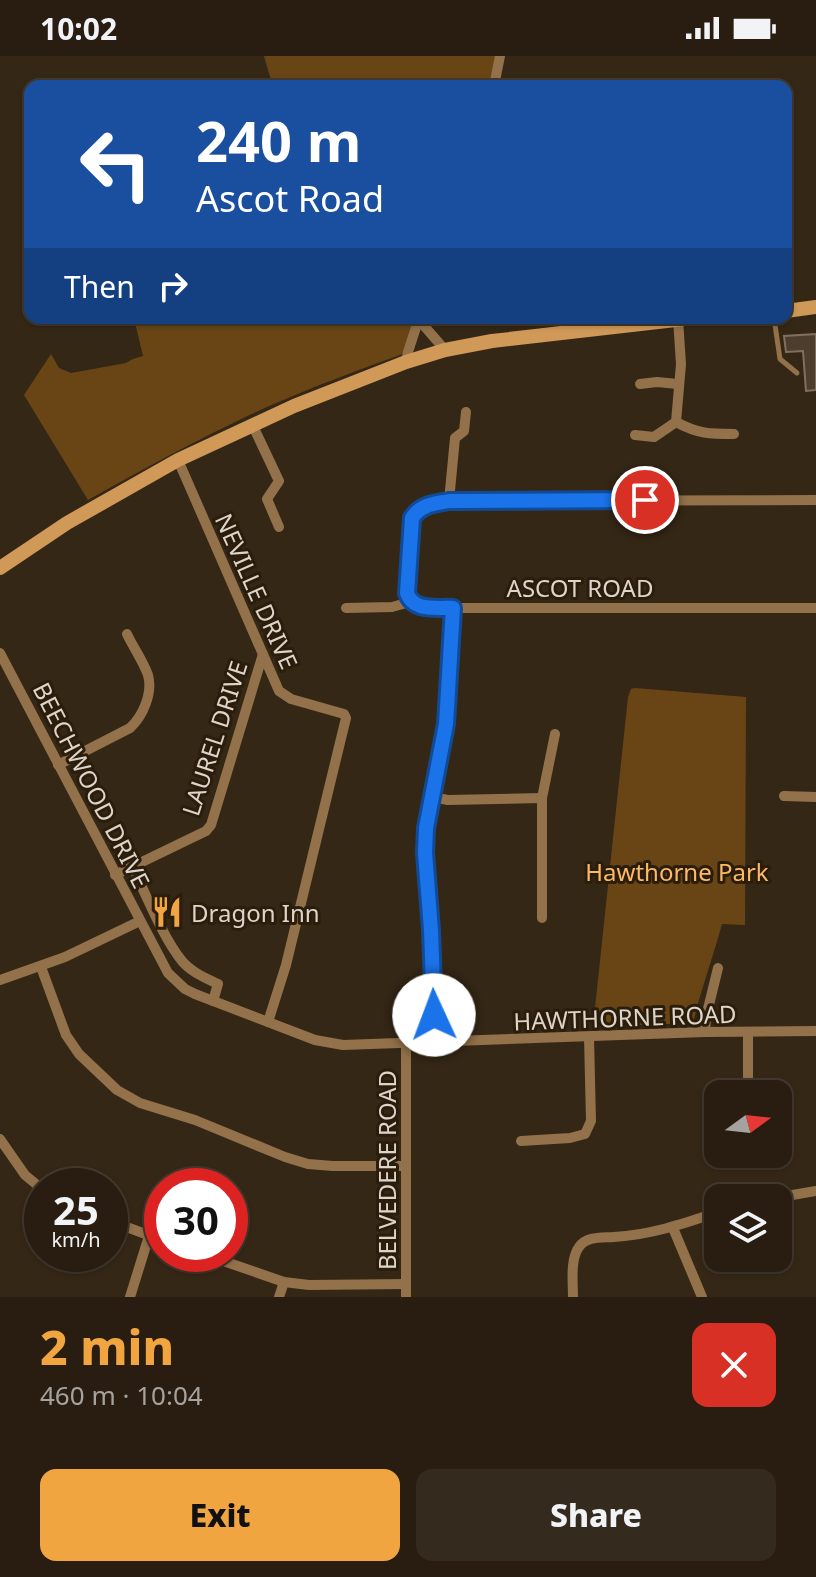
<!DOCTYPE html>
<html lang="en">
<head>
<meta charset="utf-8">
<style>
  body { margin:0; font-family:"Noto Sans",sans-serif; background:#342a1e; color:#f1f3f6; height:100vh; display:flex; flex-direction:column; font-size:30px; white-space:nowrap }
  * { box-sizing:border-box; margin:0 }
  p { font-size:26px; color:#a5a29f }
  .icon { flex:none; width:44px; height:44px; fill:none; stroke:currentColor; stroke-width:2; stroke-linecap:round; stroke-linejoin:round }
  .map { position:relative; height:1241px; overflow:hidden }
  .details { display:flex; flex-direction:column; background:#281d10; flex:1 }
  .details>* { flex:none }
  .guide { position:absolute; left:24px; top:24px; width:768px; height:244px; border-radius:16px; box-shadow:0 2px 6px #0004,0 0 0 2px #443b30; background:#1a4fa0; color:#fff; overflow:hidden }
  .needle { width:52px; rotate:75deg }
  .fabs { position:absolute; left:704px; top:1024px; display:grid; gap:16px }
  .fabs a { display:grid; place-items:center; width:88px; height:88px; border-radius:16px; background:#281d10; box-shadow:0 2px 6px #0004,0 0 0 2px #443b30; font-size:40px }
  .speed { position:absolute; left:24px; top:1112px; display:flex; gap:16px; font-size:40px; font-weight:700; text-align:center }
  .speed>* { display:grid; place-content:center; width:104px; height:104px; border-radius:50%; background:#281d10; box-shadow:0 2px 6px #0004,0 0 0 2px #443b30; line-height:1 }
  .speed small { font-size:20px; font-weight:400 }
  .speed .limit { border:12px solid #d22; background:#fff; color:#111 }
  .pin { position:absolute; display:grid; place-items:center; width:68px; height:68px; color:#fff; margin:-34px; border:4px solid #fff; border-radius:50%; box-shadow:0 2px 8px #0007 }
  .me { position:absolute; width:88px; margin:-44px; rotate:358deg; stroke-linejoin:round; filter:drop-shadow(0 0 6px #0008) }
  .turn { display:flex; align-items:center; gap:28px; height:168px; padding:0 40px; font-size:36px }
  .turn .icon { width:104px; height:104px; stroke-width:2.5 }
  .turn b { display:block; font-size:56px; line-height:68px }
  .then { display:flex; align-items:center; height:76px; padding:0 40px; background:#0003; gap:16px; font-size:30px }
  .round { display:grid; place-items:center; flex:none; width:84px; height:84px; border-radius:16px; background:#342a1e }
  .summary { display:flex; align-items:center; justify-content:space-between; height:136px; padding:0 40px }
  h1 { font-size:48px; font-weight:800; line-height:60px; color:#f1a540 }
  .button { display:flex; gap:16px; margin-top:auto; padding:16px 40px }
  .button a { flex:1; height:92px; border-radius:16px; background:#f1a540; color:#111; font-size:32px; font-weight:800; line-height:92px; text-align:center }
  .button a+a { background:#342a1e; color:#f1f3f6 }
  .status { display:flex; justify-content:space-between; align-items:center; height:56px; padding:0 40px; background:#281d10; direction:ltr }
  .status svg { height:22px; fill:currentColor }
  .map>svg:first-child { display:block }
</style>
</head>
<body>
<div class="status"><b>10:02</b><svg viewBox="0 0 49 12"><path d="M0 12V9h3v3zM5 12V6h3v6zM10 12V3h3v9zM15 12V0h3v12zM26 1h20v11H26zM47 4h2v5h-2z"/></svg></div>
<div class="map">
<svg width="816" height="1241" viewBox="0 0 816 1241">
  <rect width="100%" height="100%" fill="#352716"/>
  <g fill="#694516">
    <polygon points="264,0 500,0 494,30 276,30 271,24"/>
    <path d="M134 262H419L408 296C361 313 315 330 269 350 207 378 147 411 88 444L24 339 51 298 59 312 71 317 126 307 133 303 143 300Z"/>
    <path d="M635 632 746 641 745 869 722 868C713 901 701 933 693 967L593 971 628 641 631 633Z"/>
  </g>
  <polygon fill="#4d3d2c" stroke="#81705d" stroke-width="2" points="816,278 816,334 806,335 803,295 786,296 784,280"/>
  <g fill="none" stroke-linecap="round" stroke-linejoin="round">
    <polyline stroke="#93714a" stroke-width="5" points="774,262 780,303 797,317"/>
    <g stroke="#93714a" stroke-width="10">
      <polyline points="494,30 500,0"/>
      <polyline points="419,264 445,294"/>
      <polyline points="406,306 408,296 419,262"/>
      <polyline points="640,328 657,326 678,328"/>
      <path d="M676 366C698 378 710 378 734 378"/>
      <polyline points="252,368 279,425 267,443 279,471"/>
      <polyline points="635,379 654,381 676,366 681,308 678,263"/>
      <polyline points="178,404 279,635 291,643 344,658 346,662 286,909 268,966"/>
      <polyline points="449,445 455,382 464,375 466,356"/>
      <path d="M410 546 407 537 412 462C420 448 434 448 449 445L816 444"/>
      <polyline points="346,552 392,551 410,546 417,550 453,552 816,552"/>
      <polyline points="0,597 168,917 185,933 195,938 315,984 343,989 705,976 816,975"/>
      <path d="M58 709 130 672C143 660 153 637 148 619 143 605 133 591 127 578"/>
      <polyline points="784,740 816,741"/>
      <polyline points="432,741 448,744 542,742"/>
      <path d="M132 810C146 838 163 882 182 905 191 916 206 922 218 928L213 945"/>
      <polyline points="115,819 206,775 211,769 263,598"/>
      <polyline points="542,862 542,742 555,678"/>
      <polyline points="41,911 66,979 79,998 117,1034 140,1047 195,1064 285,1101 308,1108 333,1110 405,1110"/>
      <polyline points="0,924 65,901 140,865"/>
      <polyline points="705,976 706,961 718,912"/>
      <polyline points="435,987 431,874 425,797 426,772 446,668 453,552"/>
      <polyline points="748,1038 748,977"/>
      <polyline points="0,1083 25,1119 42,1133"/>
      <polyline points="521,1085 570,1082 585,1078 591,1065 589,981"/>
      <polyline points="775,1142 816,1135"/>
      <polyline points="110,1165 162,1184"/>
      <polyline points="673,1172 702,1241"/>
      <polyline points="203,1198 284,1226 309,1229 406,1228"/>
      <polyline points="130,1241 149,1180"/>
      <polyline points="279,1241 284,1226"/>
      <polyline points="406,1241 406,988"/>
      <path d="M573 1241C573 1227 570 1203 579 1191 587 1180 601 1182 614 1181 650 1179 683 1168 718 1156"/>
    </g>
    <g stroke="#d09958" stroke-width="14">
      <polyline points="786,255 816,251"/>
      <polyline points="0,512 67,467 178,404 294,350 406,306 445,294 492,285 693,262"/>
    </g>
  </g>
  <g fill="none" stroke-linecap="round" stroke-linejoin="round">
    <defs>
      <path id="route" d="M434 959 431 874 425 797 426 772 446 668 453 552C436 551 413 556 407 537L412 462C421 448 434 448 449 445L645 444"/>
    </defs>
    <use href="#route" stroke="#114b97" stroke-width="20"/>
    <use href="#route" stroke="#1a73e8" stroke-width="14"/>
  </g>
  <defs>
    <symbol id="restaurant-bare" viewBox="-9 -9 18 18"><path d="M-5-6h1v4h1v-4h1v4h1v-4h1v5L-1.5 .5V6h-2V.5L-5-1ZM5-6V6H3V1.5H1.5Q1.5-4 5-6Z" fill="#f1a540" stroke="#2b1d0c" stroke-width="2.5" paint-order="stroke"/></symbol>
  </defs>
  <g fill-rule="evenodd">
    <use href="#restaurant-bare" x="145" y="834" width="44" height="44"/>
  </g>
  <g text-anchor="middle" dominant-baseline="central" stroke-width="6" stroke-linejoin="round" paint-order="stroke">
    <g font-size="24" fill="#ded5ca" stroke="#2b1d0c">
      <text x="580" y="531">ASCOT ROAD</text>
      <text transform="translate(257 535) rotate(66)">NEVILLE DRIVE</text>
      <text transform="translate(214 682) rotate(-72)">LAUREL DRIVE</text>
      <text transform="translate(92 729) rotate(63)">BEECHWOOD DRIVE</text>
      <text transform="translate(625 961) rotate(-2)">HAWTHORNE ROAD</text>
      <text transform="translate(386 1114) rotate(-90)">BELVEDERE ROAD</text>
    </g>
    <g font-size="24" fill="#fcb968" stroke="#2b1d0c">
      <text x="677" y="815">Hawthorne Park</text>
    </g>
    <g font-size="24" fill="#ded5ca" stroke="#2b1d0c" text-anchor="start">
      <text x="191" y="856">Dragon Inn</text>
    </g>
  </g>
</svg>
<div class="fabs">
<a><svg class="needle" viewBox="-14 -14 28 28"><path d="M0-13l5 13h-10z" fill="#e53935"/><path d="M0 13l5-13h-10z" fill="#a5a29f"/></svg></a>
<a><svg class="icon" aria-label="layers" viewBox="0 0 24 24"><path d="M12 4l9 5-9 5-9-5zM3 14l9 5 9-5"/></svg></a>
</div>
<div class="speed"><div>25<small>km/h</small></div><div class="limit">30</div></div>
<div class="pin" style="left:645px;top:444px;background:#d93025"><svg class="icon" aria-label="arrive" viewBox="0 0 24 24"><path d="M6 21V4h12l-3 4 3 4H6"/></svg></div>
<svg class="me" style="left:434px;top:959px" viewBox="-20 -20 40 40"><circle r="19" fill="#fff"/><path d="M0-13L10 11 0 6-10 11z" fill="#1a73e8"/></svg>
<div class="guide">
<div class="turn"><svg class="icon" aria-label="left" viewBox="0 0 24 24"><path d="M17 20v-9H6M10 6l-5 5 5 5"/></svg><div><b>240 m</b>Ascot Road</div></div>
<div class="then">Then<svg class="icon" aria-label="right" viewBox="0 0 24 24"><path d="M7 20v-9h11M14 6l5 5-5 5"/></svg></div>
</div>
</div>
<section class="details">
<div class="summary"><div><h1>2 min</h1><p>460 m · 10:04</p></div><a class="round" style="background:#d93025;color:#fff"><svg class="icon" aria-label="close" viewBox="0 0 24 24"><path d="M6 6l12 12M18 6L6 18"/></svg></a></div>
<div class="button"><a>Exit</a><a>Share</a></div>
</section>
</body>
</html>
